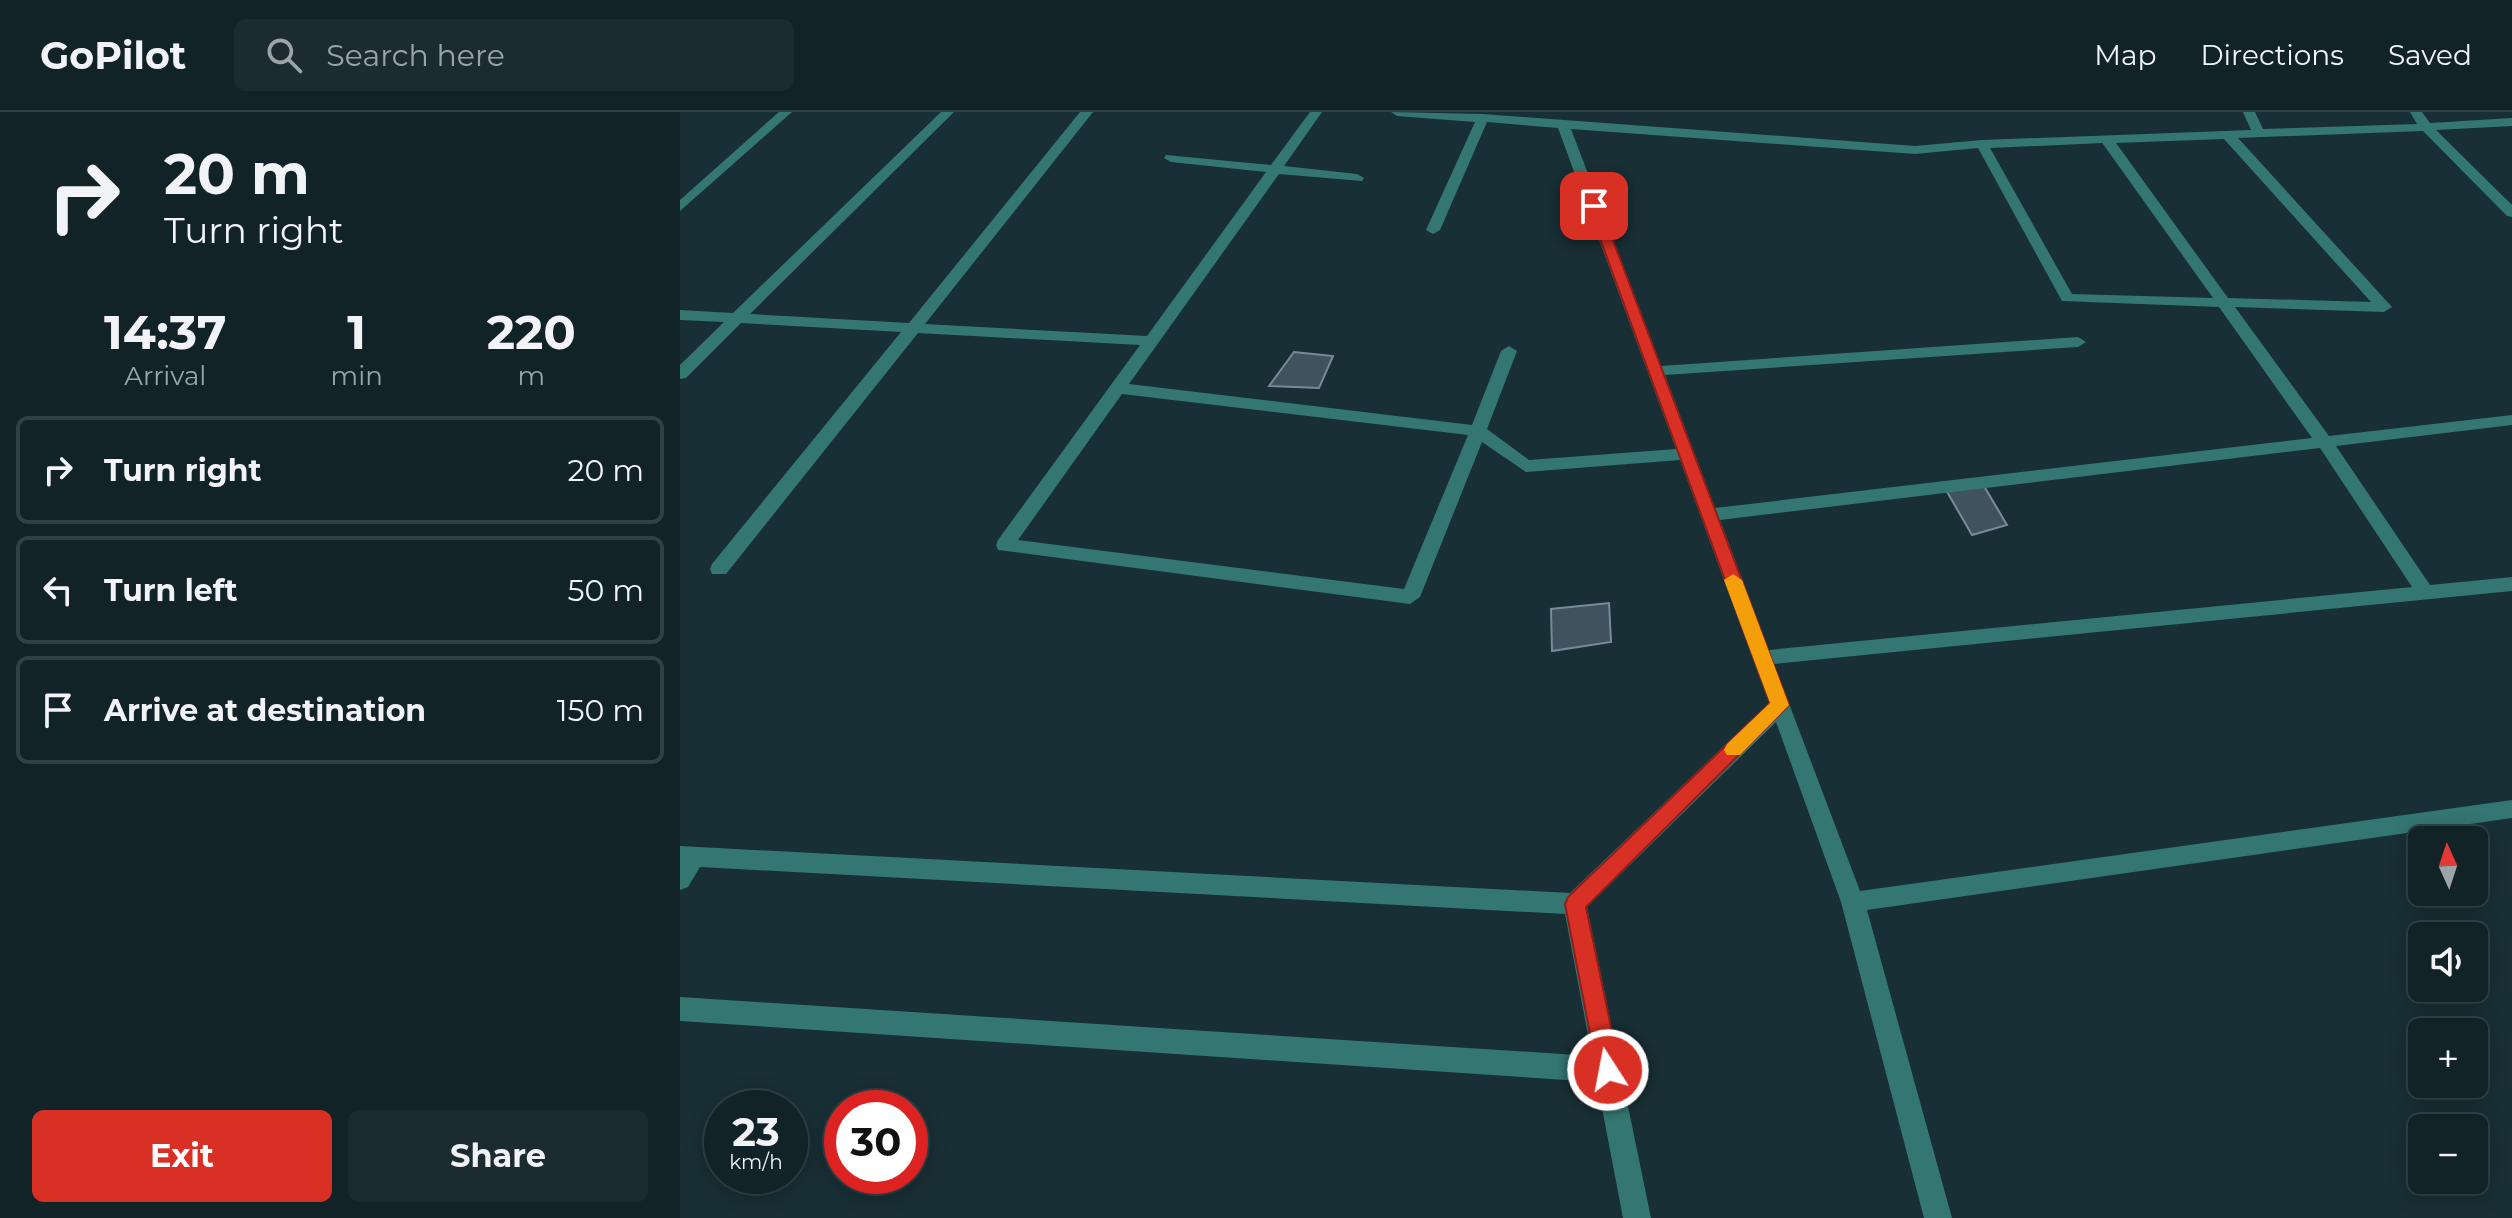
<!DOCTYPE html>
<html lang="en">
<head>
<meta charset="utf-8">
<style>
  body { margin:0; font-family:Montserrat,sans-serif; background:#1b2b30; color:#f1f3f6; height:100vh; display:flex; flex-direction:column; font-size:30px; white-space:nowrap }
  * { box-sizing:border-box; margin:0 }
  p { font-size:26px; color:#9ca4a8 }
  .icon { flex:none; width:44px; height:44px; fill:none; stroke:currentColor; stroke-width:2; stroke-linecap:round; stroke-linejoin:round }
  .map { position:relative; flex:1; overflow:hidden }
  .drawer { display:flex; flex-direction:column; background:#122328; width:680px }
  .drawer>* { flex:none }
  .banner { background:#122328; color:#f1f3f6; overflow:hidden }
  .needle { width:52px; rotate:357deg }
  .controls { position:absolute; left:1728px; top:714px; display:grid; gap:16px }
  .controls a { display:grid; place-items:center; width:80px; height:80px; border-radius:12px; background:#122328; box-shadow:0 4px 20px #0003,0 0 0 2px #314045; font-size:40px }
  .speed { position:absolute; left:24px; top:978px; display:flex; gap:16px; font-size:40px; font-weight:700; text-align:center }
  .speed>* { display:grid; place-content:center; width:104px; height:104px; border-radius:50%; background:#122328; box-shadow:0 4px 20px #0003,0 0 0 2px #314045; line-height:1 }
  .speed small { font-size:20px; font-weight:400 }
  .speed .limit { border:12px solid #d22; background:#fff; color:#111 }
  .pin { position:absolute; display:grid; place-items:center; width:68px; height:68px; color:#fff; margin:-34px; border-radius:16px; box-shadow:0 4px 12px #0006 }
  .me { position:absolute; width:88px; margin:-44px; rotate:349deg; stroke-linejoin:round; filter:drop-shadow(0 0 6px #0008) }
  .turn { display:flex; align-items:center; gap:28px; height:168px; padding:0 32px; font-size:36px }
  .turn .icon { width:104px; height:104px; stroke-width:2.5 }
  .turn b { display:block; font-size:56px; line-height:68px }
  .eta { display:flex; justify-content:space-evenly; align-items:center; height:136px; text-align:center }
  .eta b { font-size:48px; font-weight:700; line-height:56px }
  .primary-button { display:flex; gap:16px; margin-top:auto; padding:16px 32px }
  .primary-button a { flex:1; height:92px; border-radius:12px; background:#d93025; color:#fff; font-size:32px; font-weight:700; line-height:92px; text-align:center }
  .primary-button a+a { background:#1b2b30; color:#f1f3f6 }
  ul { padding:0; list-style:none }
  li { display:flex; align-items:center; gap:24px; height:108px; margin:0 16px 12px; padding:0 16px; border:4px solid #314045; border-radius:12px }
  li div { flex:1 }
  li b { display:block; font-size:30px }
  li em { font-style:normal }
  header { display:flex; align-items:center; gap:48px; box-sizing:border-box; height:112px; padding:0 40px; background:#122328; border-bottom:2px solid #314045 }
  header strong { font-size:38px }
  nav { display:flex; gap:44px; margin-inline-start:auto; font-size:28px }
  .search { width:560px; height:72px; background:#1b2b30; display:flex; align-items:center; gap:20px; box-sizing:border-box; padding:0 28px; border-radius:12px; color:#9ca4a8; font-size:30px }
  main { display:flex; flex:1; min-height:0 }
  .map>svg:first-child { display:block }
</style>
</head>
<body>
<header>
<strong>GoPilot</strong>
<div class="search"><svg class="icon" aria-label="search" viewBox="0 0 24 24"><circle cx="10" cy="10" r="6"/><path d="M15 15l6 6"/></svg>Search here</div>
<nav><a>Map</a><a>Directions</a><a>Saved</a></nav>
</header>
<main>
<section class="drawer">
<div class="banner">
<div class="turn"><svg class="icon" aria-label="right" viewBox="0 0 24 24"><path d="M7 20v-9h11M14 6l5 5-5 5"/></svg><div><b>20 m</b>Turn right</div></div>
</div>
<div class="eta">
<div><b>14:37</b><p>Arrival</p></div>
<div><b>1</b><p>min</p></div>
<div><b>220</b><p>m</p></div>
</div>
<ul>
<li><svg class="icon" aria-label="right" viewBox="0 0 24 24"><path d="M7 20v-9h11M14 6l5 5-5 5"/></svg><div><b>Turn right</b></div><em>20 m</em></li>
<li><svg class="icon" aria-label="left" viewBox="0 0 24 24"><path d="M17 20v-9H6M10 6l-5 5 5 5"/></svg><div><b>Turn left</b></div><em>50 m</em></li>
<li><svg class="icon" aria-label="arrive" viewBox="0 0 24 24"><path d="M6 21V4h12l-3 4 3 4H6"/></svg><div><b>Arrive at destination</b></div><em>150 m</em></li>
</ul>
<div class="primary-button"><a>Exit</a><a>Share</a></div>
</section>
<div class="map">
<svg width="1832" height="1106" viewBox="0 0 1832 1106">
  <rect width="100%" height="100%" fill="#182f35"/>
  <g fill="#40525e" stroke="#778b99" stroke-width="2">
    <polygon points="614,240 653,244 639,276 589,274"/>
    <polygon points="1304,374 1327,413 1292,423 1266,378"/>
    <polygon points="929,491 931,530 872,539 871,497"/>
  </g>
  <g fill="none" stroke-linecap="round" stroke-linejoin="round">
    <g fill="#347672" fill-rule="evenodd">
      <polygon points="99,0 112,0 0,99 0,88"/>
      <path d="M261 0H274L70 202 229 211 400 0H413L245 212 467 224 586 60 491 50 484 46 486 43 591 53 630 0H642L604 54 677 62 684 66 682 69 599 62 449 272 792 313 821 239 829 234 837 239 807 317 849 348 996 337 878 16 807 10 760 118 753 122 746 118 795 10 717 4 711 0 803 2 1235 34 1302 28 1571 18 1563 0H1575L1583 17 1737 12 1730 0H1742L1750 11 1832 6V14L1756 18 1832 93V105L1827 104 1743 19 1558 26 1712 195 1704 200 1555 195 1649 324 1832 303V313L1656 334 1750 473 1832 465V479L1094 552 1180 779 1832 688V706L1187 798 1272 1106H1244L1161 790 1096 610 907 795 971 1106H943L917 970 0 909V885L912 944 885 802 20 755 8 775 0 778V734L890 781 1089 591 1000 348 846 360 802 330 740 485 730 492 318 438 316 433 318 428 460 233 238 221 46 462H32L30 457 32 452 221 220 61 211 6 266 0 267V253L44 210 0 208V198L53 201ZM891 17 1235 42 1298 36 1382 189 1539 195 1632 326 1035 396 985 263 1398 235 1406 230 1398 225 981 254ZM1544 27 1691 190 1548 186 1436 31ZM1423 31V32L1533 186 1392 182 1310 36ZM442 282 788 323 724 477 338 428ZM1640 336 1732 475 1089 538 1040 408Z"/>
    </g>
  </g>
  <polygon fill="#d93025" stroke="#8d1f18" stroke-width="2" points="914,91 920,94 1109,593 906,795 940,958 936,966 928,969 920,966 917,958 885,792 888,785 1090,591 908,94"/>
  <polygon fill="#f59e0b" points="1053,462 1062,468 1109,593 1060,643 1047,643 1044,638 1047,632 1090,591 1044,468"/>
</svg>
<div class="controls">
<a><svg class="needle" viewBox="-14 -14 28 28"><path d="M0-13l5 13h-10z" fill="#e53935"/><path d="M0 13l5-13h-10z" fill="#9ca4a8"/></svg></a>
<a><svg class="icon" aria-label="sound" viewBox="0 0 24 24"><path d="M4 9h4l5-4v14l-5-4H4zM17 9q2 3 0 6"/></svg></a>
<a>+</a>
<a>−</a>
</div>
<div class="speed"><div>23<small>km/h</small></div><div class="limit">30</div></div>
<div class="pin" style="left:914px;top:94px;background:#d93025"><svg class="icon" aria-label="arrive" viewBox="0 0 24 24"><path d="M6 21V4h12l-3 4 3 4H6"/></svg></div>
<svg class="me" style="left:928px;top:958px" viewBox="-20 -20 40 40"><circle r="17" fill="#d93025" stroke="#fff" stroke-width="3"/><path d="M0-11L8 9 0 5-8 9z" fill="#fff"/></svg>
</div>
</main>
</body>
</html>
